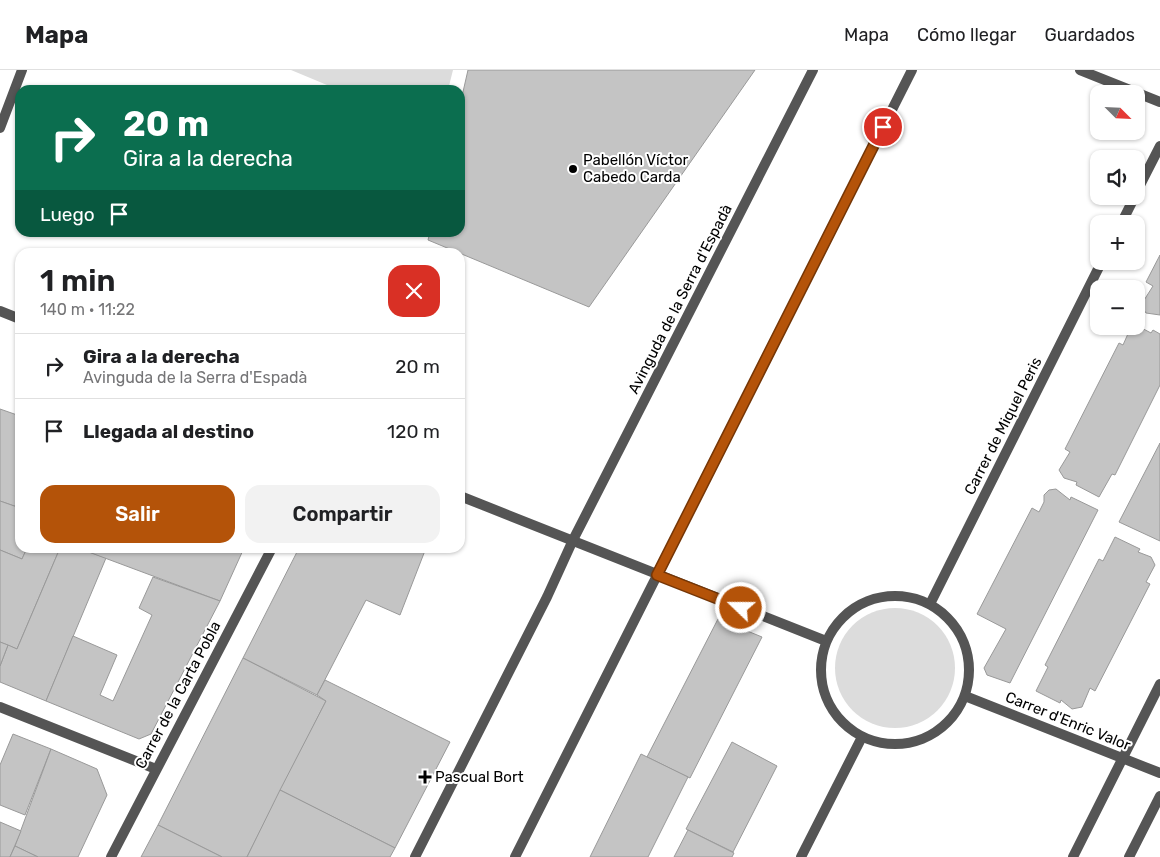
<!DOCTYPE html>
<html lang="es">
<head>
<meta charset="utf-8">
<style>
  body { margin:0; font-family:Rubik,sans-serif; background:#f2f2f2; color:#202124; height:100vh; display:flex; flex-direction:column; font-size:19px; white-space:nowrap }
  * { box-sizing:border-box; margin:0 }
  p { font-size:16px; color:#757577 }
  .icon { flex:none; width:28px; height:28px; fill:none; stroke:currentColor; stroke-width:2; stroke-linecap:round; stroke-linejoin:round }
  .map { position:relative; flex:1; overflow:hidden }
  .side { position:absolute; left:15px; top:178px; width:450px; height:305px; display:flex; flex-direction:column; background:#fff; border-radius:15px; box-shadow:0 1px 4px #0004 }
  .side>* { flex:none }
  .hud { position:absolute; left:15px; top:15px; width:450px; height:152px; border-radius:15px; box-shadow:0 1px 4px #0004; background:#0b6e4f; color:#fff; overflow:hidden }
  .needle { width:32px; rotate:114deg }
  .controls { position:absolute; left:1090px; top:15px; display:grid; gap:10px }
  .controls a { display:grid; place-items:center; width:55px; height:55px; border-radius:10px; background:#fff; box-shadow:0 1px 4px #0004; font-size:25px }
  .pin { position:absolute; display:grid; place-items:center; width:42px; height:42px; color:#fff; margin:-21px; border:2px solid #fff; border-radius:50%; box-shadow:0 1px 5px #0007 }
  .me { position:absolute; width:55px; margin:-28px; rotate:292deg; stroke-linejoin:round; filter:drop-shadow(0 0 4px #0008) }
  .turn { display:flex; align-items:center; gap:18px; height:105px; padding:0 25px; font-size:22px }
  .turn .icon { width:65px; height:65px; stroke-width:2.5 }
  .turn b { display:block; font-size:35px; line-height:42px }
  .then { display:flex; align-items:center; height:48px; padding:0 25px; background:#0003; gap:10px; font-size:19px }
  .round { display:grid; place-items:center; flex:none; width:52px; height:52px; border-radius:15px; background:#f2f2f2 }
  .headline { display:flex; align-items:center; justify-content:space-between; height:85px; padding:0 25px }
  h1 { font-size:30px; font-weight:600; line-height:38px }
  .action { display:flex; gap:10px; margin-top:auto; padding:10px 25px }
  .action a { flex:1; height:58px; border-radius:15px; background:#b45309; color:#fff; font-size:20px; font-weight:600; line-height:58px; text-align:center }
  .action a+a { background:#f2f2f2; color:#202124 }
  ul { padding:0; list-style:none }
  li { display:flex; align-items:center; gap:15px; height:65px; padding:0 25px; border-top:1px solid #e0e0e0 }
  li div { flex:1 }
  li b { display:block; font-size:19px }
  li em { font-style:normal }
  header { display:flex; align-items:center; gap:30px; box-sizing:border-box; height:70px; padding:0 25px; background:#fff; border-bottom:1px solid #e0e0e0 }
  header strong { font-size:24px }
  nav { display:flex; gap:28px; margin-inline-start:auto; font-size:18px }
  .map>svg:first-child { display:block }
</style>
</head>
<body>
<header>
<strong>Mapa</strong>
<nav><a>Mapa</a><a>Cómo llegar</a><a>Guardados</a></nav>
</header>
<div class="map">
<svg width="1160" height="787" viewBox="0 0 1160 787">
  <rect width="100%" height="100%" fill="#fff"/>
  <g fill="#dcdcdc">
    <polygon points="291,0 453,0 448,20 339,20"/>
    <circle cx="895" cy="598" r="60"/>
  </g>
  <g fill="#c4c4c4" stroke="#999">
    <polygon points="468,0 755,0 589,237 428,170 430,162 460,162 460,35"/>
    <polygon points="1160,185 1160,245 1146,243 1141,235 1153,216 1146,212"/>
    <polygon points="1136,255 1151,263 1153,260 1160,264 1160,315 1115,405 1112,404 1099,427 1076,415 1077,412 1064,408 1059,400 1070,382 1065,379 1119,273 1123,275 1131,257"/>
    <polygon points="0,339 20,346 20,438 0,431"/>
    <polygon points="1160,373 1160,471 1119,452"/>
    <polygon points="1056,419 1070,430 1071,427 1098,440 1010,613 987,605 984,598 1006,559 977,544 1032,438 1039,442 1044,432 1044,425 1049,420"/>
    <polygon points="0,431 20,438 20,478 27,478 22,489 0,480"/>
    <polygon points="1115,467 1140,479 1138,482 1151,487 1155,495 1146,512 1150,514 1095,621 1090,618 1082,637 1072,639 1061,630 1060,633 1036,621 1048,597 1045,595 1099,489 1103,491"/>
    <polygon points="27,478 60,478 17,579 0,572 0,480 22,489"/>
    <polygon points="60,478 78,478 106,488 46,631 0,612 0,596 8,575 17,579"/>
    <polygon points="78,478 244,478 220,531"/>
    <polygon points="299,478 426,478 400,545 366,530 317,625 243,588"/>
    <polygon points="153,507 220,531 151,664 139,669 46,631 73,566 117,585 100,625 113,631 152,545 139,538"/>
    <polygon points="718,549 762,567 690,708 647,687"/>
    <polygon points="0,572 8,575 0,596"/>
    <polygon points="243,588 326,631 247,787 222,787 158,755"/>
    <polygon points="325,610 450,672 395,778 280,720 326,631 317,625"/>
    <polygon points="13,664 51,679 25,745 0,735 0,695"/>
    <polygon points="732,672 777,696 733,782 686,759"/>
    <polygon points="51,679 97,699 107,725 78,787 38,787 15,776"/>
    <polygon points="641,684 688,707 648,787 590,787"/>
    <polygon points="280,720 395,778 390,787 247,787"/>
    <polygon points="0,752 21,761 10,787 0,787"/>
    <polygon points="158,755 222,787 141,787"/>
    <polygon points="688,760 734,783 732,787 674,787"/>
    <polygon points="15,776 38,787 10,787"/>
  </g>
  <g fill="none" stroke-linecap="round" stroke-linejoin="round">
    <g stroke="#555" stroke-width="10">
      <polyline points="1080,0 1160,32"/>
      <polyline points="0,58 22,0"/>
      <polyline points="1136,123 1160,76"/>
      <polyline points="1121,154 1135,126"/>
      <polyline points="0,241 20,249"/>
      <polyline points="460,426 826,571"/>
      <circle cx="895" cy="600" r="74"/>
      <polyline points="930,534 1102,191"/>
      <polyline points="965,626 1160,703"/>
      <polyline points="0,637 156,699"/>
      <polyline points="111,787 272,478"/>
      <polyline points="801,787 862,667"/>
      <polyline points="1073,787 1160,614"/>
      <polyline points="1129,787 1160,726"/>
    </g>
    <g stroke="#555" stroke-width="10">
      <polyline points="415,787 547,527 573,470 813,0"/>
      <polyline points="515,787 912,0"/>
    </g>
  </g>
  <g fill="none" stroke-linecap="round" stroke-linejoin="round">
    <defs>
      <polyline id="route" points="741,538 657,505 883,57"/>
    </defs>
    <use href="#route" stroke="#753606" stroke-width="12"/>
    <use href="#route" stroke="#b45309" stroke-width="9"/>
  </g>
  <g fill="#000" stroke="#fff" stroke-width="2">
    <circle cx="573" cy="99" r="5"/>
    <path d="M422.5 699.5h5v5h5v5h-5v5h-5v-5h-5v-5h5z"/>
  </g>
  <g text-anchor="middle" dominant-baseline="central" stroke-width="4" stroke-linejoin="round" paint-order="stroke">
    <g font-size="15" fill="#000" stroke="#fff" text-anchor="start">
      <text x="583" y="90">Pabellón Víctor<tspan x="583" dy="17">Cabedo Carda</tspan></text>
      <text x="435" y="707">Pascual Bort</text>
    </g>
    <g font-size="15" fill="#000" stroke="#fff">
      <text transform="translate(680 229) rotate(-63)">Avinguda de la Serra d'Espadà</text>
      <text transform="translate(1003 356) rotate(-63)">Carrer de Miquel Peris</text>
      <text transform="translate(178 625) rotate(-62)">Carrer de la Carta Pobla</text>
      <text transform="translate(1068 651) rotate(22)">Carrer d'Enric Valor</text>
    </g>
  </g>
</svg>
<div class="controls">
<a><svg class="needle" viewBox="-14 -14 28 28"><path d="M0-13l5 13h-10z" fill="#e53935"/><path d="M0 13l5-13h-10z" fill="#757577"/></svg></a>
<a><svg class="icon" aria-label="sound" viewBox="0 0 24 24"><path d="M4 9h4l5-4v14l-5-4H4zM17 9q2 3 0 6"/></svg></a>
<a>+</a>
<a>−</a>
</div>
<div class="pin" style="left:883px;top:57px;background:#d93025"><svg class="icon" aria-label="arrive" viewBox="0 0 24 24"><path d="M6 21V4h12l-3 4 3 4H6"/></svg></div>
<svg class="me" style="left:741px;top:538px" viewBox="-20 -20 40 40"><circle r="17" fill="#b45309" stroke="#fff" stroke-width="3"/><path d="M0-11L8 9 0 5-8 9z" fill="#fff"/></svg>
<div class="hud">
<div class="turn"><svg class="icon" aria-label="right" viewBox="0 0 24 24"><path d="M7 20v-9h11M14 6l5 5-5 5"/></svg><div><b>20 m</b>Gira a la derecha</div></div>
<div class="then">Luego<svg class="icon" aria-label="arrive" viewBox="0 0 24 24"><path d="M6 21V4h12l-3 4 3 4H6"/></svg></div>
</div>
<section class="side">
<div class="headline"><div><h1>1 min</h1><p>140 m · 11:22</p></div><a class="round" style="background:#d93025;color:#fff"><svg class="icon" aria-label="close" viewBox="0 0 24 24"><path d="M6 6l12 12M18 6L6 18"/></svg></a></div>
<ul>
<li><svg class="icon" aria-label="right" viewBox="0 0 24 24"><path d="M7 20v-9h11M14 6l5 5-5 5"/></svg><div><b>Gira a la derecha</b><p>Avinguda de la Serra d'Espadà</p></div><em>20 m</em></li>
<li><svg class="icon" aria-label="arrive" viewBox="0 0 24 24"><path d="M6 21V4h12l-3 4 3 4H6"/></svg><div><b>Llegada al destino</b></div><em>120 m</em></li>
</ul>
<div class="action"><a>Salir</a><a>Compartir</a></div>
</section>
</div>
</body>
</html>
